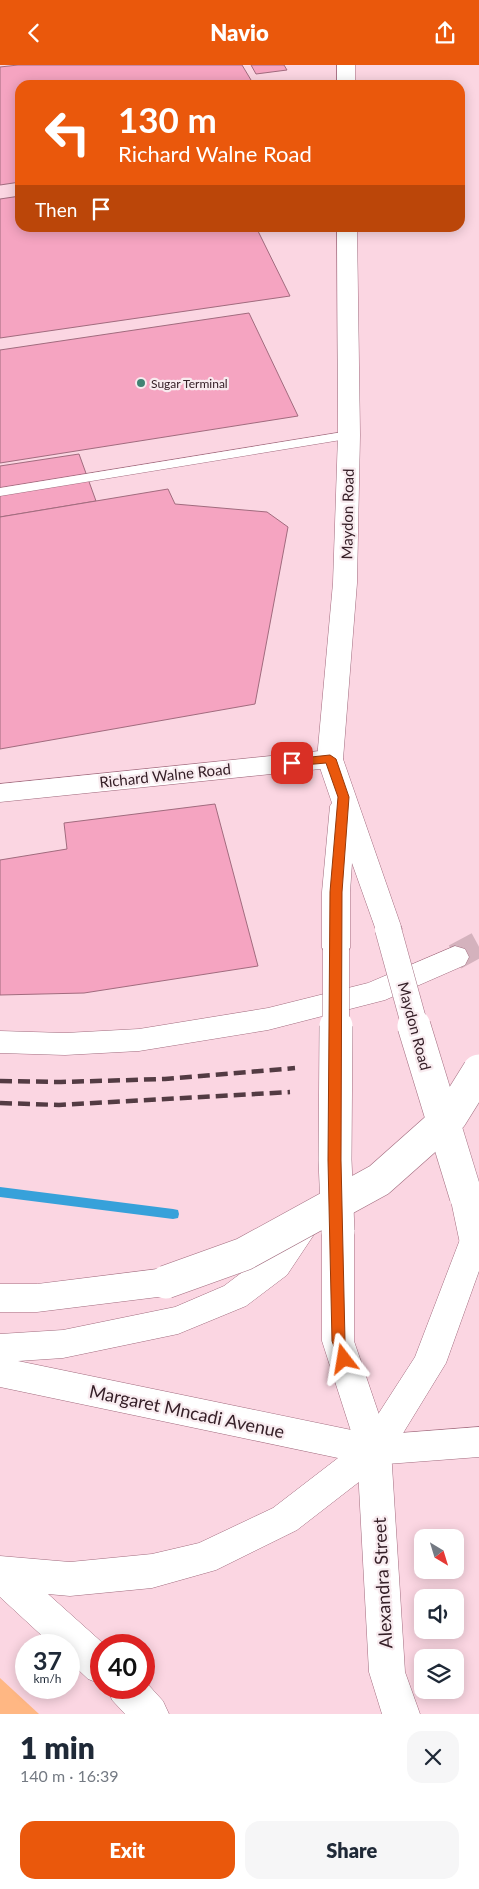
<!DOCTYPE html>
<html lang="en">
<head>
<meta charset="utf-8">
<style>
  body { margin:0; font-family:Lato,sans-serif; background:#f6f6f7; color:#1f2937; height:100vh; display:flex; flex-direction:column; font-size:19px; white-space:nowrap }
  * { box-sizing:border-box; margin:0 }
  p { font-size:16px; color:#747a83 }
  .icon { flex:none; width:28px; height:28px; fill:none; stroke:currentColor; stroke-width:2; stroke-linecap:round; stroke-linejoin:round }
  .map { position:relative; height:1649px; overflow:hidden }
  .side { display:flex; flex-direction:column; background:#fff; flex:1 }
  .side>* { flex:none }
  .banner { position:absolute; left:15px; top:15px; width:450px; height:152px; border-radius:15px; box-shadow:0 2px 12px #0003; background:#ea580c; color:#fff; overflow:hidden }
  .needle { width:32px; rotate:142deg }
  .controls { position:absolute; left:414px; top:1464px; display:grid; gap:10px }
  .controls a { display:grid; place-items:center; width:50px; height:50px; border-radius:10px; background:#fff; box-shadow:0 2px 12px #0003; font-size:25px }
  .speed { position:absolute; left:15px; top:1569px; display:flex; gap:10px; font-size:25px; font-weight:700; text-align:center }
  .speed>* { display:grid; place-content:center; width:65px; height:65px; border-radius:50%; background:#fff; box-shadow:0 2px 12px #0003; line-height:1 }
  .speed small { font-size:12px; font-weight:400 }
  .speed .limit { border:8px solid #d22; background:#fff; color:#111 }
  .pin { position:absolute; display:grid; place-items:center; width:42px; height:42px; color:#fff; margin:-21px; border-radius:10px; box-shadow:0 2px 8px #0006 }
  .me { position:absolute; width:55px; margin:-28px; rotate:346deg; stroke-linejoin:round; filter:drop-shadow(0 0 4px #0008) }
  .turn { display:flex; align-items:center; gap:18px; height:105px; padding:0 20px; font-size:22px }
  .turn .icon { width:65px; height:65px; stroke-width:2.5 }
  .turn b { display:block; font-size:35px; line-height:42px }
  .then { display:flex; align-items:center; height:48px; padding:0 20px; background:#0003; gap:10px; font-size:19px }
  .round { display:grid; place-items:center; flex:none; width:52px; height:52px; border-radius:15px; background:#f6f6f7 }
  .overview { display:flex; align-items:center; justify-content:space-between; height:85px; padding:0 20px }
  h1 { font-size:30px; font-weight:800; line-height:38px }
  .button { display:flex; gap:10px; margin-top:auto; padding:10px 20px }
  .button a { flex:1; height:58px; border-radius:15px; background:#ea580c; color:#fff; font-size:20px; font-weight:800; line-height:58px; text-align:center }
  .button a+a { background:#f6f6f7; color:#1f2937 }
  header { display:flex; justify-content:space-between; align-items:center; height:65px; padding:0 20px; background:#ea580c; color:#fff; font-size:22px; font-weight:800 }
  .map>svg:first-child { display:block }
</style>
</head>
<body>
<header><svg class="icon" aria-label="back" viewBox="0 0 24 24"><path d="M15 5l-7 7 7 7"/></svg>Navio<svg class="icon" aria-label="share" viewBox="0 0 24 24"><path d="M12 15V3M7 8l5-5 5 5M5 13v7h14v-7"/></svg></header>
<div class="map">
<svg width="479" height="1649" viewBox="0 0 479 1649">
  <rect width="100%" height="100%" fill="#fbd6e2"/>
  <polygon fill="#ffb783" points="0,1613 39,1649 0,1649"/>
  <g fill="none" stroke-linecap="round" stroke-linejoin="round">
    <polygon fill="#37a1da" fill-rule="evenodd" points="0,1122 173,1144 178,1145 179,1149 178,1153 173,1154 0,1132"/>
  </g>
  <g fill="#f5a4c1" stroke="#a16b7e">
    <polygon points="18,0 242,0 254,20 20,20 20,117 0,120 0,2"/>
    <polygon points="251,0 284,0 287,5 256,9"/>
    <polygon points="20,131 20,162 256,162 290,231 0,273 0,134"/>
    <polygon points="249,248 298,351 0,398 0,285"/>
    <polygon points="79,389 96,436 0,452 0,401"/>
    <polygon points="168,424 175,439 267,447 288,462 255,639 0,684 0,452"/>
    <polygon points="215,739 258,901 84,928 0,930 0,795 67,784 64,758"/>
  </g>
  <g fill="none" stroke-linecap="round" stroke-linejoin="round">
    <polyline stroke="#d4b2bd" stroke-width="26" stroke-dasharray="26 13" stroke-linecap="butt" points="455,892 479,879"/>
    <defs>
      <polygon id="service" points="349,366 355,370 353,373 0,431 0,423"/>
      <polygon id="minor" points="330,685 339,688 343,694 339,700 330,703 0,737 0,719"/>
      <g id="tertiary">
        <rect x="337" y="0" width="18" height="20"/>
        <polygon points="337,162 357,162 360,370 357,518 343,694 402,864 398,871 388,874 378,871 352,798 350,827 350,883 346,890 336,894 326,890 322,883 322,827 330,741 332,738 317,694 333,518 338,370"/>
        <polygon points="466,1118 477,1122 479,1126 479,1206 468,1203 463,1193 450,1131 455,1122"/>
        <polygon points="338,1153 349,1157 354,1166 354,1276 391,1385 405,1607 420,1649 382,1649 369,1607 357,1385 322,1276 322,1166 327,1157"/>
      </g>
      <polygon id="secondary" points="479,1362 479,1392 374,1400 362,1396 357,1385 362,1374 374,1370"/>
      <g id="primary">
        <polygon points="309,1140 320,1144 325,1153 287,1210 246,1241 178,1269 63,1293 18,1296 366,1368 415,1292 464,1164 475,1160 479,1161 479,1206 446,1298 386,1396 297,1465 216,1505 152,1523 70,1531 48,1529 105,1580 101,1580 101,1619 88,1614 69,1596 69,1580 52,1580 0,1532 0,1491 70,1497 152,1489 199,1478 273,1443 338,1393 0,1322 0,1269 63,1265 175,1242 224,1221 265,1190 298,1144"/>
        <polygon points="144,1615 163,1636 169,1649 125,1649 112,1635 107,1622 144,1622"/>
      </g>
      <g id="motorway">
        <polygon points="455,881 465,884 469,892 465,900 385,935 268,965 139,986 65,990 0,988 0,966 65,968 139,964 268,943 368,918"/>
        <polygon points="166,1203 177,1207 182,1217 177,1227 166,1231 37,1247 0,1247 0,1219 37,1219"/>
      </g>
    </defs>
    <use href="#service" stroke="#a26c7f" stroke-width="1"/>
    <use href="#minor" stroke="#a26c7f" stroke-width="1"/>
    <use href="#tertiary" stroke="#a26c7f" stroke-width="1"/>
    <use href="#secondary" stroke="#a26c7f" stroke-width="1"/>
    <use href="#primary" stroke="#a26c7f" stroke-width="1"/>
    <use href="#motorway" stroke="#a26c7f" stroke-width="1"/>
    <use href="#service" fill="#fff" fill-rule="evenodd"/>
    <use href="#minor" fill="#fff" fill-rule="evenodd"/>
    <use href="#tertiary" fill="#fff" fill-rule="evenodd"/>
    <use href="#secondary" fill="#fff" fill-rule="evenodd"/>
    <use href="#primary" fill="#fff" fill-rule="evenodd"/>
    <use href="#motorway" fill="#fff" fill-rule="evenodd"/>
    <g stroke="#533b43" stroke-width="4.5" stroke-dasharray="12 6" stroke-linecap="butt">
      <polyline points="0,1016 61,1017 165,1014 295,1003"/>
      <polyline points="0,1038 59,1040 290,1027"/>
    </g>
    <defs>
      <g id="tertiary-bridge-far1">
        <polyline points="388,864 415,962"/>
        <polyline points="336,962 336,883"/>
      </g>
      <g id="tertiary-bridge">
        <polyline points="336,961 335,1095 338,1166"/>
        <polyline points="414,961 466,1131"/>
      </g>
      <polyline id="motorway-bridge" points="166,1217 244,1189 379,1115 451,1051 479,1006"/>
    </defs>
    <use href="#tertiary-bridge-far1" stroke="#a26c7f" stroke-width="27" stroke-linecap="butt"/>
    <use href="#tertiary-bridge" stroke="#a26c7f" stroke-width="34" stroke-linecap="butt"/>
    <use href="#motorway-bridge" stroke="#a26c7f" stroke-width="34" stroke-linecap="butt"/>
    <use href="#tertiary-bridge-far1" stroke="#fff" stroke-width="26"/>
    <use href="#tertiary-bridge" stroke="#fff" stroke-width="33"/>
    <use href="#motorway-bridge" stroke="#fff" stroke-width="33"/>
  </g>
  <polygon fill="#ea580c" stroke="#983908" points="330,690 336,694 349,732 342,827 341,1095 345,1276 351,1294 349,1298 344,1300 340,1298 332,1276 328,1095 330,827 338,732 326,698 292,701 286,698 292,694"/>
  <circle fill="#418374" stroke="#f8ebef" stroke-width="2" cx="141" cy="318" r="5"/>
  <g text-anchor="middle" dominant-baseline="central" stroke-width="4.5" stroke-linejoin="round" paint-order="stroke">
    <g font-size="12" fill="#362028" stroke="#f8ebef" text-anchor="start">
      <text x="151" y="318">Sugar Terminal</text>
    </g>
    <g font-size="15" fill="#362028" stroke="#f8ebef">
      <text transform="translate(347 449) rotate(-89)">Maydon Road</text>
      <text transform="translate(165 710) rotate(-6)">Richard Walne Road</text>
      <text transform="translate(415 961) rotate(75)">Maydon Road</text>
    </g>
    <g font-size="18" fill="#362028" stroke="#f8ebef">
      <text transform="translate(187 1346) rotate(12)">Margaret Mncadi Avenue</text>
      <text transform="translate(382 1518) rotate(-93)">Alexandra Street</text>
    </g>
  </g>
</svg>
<div class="controls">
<a><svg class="needle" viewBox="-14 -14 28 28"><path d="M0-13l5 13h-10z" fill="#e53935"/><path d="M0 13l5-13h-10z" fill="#747a83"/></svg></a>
<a><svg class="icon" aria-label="sound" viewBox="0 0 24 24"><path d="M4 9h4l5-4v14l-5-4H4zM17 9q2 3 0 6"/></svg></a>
<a><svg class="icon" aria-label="layers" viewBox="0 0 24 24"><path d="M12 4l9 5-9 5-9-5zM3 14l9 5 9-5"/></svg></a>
</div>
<div class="speed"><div>37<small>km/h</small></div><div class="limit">40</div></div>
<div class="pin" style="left:292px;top:698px;background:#d93025"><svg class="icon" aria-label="arrive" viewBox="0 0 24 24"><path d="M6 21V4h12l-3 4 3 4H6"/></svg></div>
<svg class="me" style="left:344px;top:1294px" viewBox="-20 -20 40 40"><path d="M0-17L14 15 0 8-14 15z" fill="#ea580c" stroke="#fff" stroke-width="4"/></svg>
<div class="banner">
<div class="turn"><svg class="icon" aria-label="left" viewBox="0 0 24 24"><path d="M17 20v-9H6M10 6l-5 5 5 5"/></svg><div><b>130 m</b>Richard Walne Road</div></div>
<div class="then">Then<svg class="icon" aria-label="arrive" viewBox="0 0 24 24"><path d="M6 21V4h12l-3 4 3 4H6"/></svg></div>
</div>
</div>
<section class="side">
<div class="overview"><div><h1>1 min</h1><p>140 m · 16:39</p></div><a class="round"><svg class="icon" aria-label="close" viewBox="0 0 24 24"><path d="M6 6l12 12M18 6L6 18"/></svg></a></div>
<div class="button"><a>Exit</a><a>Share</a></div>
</section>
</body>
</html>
